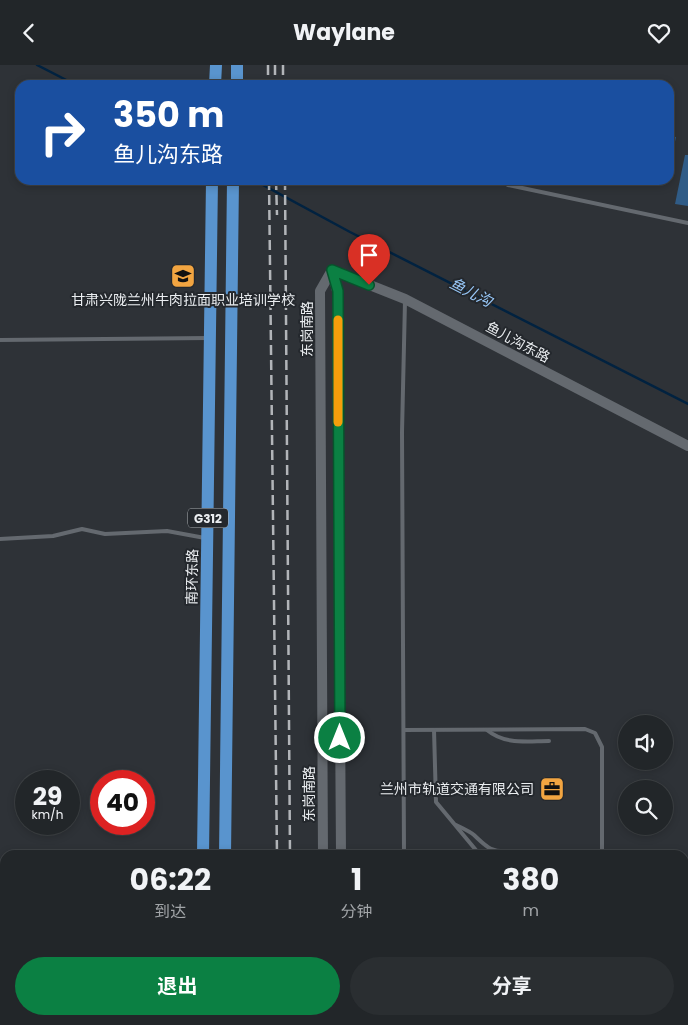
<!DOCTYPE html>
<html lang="zh">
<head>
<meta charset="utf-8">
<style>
  body { margin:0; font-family:Poppins,"Noto Sans SC",sans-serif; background:#2a2e31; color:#f1f3f6; height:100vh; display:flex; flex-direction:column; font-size:19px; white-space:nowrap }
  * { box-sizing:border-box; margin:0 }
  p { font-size:16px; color:#a2a5a8 }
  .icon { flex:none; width:28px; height:28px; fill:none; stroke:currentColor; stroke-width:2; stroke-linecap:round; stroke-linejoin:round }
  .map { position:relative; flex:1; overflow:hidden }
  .panel { position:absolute; left:0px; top:785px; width:689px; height:175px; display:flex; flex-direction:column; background:#222629; border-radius:15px 15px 0 0; box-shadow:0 2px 8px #0003,0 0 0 1px #3f4346 }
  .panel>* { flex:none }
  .guide { position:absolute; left:15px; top:15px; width:659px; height:105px; border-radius:15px; box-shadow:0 2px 8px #0003,0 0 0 1px #3f4346; background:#1a4fa0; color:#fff; overflow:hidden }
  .buttons { position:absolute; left:618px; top:650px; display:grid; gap:10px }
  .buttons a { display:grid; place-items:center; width:55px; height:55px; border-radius:50%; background:#222629; box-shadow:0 2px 8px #0003,0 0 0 1px #3f4346; font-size:25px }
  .speed { position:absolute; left:15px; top:705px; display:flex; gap:10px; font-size:25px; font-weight:700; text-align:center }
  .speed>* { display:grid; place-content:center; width:65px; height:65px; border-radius:50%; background:#222629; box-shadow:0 2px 8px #0003,0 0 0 1px #3f4346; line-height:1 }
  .speed small { font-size:12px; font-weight:400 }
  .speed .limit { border:8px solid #d22; background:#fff; color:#111 }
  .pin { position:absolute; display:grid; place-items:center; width:42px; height:42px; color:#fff; margin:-51px -21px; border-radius:50% 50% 50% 0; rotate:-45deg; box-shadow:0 0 5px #0007 }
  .pin .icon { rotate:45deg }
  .me { position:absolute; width:55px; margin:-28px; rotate:0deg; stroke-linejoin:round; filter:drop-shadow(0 0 4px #0008) }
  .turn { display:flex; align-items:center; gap:18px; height:105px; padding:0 15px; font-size:22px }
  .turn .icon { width:65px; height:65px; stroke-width:2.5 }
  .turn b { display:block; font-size:35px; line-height:42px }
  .eta { display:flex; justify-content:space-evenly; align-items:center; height:85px; text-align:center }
  .eta b { font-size:30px; font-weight:700; line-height:35px }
  .action { display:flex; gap:10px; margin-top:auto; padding:10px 15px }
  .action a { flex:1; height:58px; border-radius:30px; background:#0b8043; color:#fff; font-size:20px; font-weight:700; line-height:58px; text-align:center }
  .action a+a { background:#2a2e31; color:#f1f3f6 }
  header { display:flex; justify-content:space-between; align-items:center; height:65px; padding:0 15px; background:#222629; font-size:22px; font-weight:700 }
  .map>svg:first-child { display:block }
</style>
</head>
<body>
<header><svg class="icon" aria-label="back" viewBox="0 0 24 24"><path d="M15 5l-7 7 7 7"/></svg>Waylane<svg class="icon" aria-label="heart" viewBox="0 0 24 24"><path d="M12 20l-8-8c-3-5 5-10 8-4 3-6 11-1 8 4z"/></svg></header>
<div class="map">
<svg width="688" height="960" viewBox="0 0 688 960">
  <rect width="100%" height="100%" fill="#2e3237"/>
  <g fill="#305c87">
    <polygon points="669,71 676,72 669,105"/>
    <polygon points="685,90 688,90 688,141 675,139"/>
  </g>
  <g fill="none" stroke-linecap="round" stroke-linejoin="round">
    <g stroke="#012240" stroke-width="2.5">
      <polyline points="37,0 76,20"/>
      <polyline points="254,115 350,167 688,339"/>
    </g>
    <g stroke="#64696f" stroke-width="4">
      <polyline points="508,120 688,158"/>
      <polyline points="0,275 209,273"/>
      <polyline points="0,474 53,471 82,464 105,469 167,466 205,473"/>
      <polyline points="404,665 585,664 595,668 602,682 602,790"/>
      <polyline points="434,665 436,737 480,790"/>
      <path d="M487 665C505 680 527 676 549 676"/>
      <path d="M456 760C462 763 469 766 474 770 486 781 491 788 509 786"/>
      <polyline points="404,790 402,367 405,236"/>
      <polyline points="400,960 400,955"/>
      <polyline points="600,960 600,955"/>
    </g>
    <g stroke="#64696f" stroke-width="10">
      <polyline points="332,205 337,226 341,790"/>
      <polyline points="332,205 405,234 688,381"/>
      <polyline points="323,790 320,226 332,205"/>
      <polyline points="324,955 324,960"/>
      <polyline points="341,955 341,960"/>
    </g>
    <g stroke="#5994ce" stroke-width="12">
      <polyline points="215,20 216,0"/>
      <polyline points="237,20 237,0"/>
      <polyline points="203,790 212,115"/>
      <polyline points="225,790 233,115"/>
      <polyline points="201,960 201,955"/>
      <polyline points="222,960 222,955"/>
    </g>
    <g stroke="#b2b5b9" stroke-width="2.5" stroke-dasharray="10 5" stroke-linecap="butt">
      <polyline points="268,0 268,20"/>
      <polyline points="275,0 275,20"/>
      <polyline points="283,0 283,20"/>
      <polyline points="269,115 277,790"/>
      <polyline points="276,115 277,150"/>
      <polyline points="285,115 290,790"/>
      <polyline points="279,955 279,960"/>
      <polyline points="293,955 293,960"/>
    </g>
  </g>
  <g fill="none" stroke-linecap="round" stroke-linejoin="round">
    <defs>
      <polyline id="route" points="340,673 338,226 332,205 369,220"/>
    </defs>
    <use href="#route" stroke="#07532c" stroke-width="12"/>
    <use href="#route" stroke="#0b8043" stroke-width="9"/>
    <polyline stroke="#f59e0b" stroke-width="9" points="338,255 338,357"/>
  </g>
  <defs>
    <symbol id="university-square" viewBox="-11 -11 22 22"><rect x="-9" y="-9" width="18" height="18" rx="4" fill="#f2a541" stroke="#24282d"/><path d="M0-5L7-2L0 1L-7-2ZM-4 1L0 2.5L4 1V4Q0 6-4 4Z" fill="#111"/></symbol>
    <symbol id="office-square" viewBox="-11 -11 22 22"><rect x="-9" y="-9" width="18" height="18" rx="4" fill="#f2a541" stroke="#24282d"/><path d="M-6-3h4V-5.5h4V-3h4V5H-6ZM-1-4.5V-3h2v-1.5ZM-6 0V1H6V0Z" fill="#111"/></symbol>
  </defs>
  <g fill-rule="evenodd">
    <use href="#university-square" x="169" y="197" width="28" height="28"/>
    <use href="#office-square" x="538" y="710" width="28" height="28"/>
  </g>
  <g text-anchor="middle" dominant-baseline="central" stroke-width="4" stroke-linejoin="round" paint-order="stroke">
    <rect fill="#24282d" stroke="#afb2b6" stroke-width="1" x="188" y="443.5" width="40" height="19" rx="4"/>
    <g font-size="12" font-weight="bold" fill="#eaedf0">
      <text x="208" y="453">G312</text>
    </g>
    <g font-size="14" fill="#eaedf0" stroke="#24282d">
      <text x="183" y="235">甘肃兴陇兰州牛肉拉面职业培训学校</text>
      <text x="534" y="724" text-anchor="end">兰州市轨道交通有限公司</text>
    </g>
    <g font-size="14" fill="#eaedf0" stroke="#24282d">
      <text transform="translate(307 264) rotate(-90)">东岗南路</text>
      <text transform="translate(518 277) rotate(28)">鱼儿沟东路</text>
      <text transform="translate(192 512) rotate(-89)">南环东路</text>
      <text transform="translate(309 729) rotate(-90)">东岗南路</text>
    </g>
    <g font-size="15" font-style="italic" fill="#99c9fa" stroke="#24282d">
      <text transform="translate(471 227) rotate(27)">鱼儿沟</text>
    </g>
  </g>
</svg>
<div class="buttons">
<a><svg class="icon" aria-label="sound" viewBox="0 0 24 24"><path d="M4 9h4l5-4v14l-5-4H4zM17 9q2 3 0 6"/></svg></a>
<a><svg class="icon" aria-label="search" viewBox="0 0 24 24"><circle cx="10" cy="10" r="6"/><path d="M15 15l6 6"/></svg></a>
</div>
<div class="speed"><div>29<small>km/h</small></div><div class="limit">40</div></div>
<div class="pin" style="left:369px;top:220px;background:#d93025"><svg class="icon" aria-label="arrive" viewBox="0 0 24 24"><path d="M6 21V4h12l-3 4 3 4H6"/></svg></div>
<svg class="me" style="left:340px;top:673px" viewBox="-20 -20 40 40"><circle r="17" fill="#0b8043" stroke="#fff" stroke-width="3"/><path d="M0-11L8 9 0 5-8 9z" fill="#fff"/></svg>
<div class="guide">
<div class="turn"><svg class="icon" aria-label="right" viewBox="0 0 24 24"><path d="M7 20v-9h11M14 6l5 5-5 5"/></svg><div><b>350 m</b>鱼儿沟东路</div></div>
</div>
<section class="panel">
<div class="eta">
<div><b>06:22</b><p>到达</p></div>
<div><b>1</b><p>分钟</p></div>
<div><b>380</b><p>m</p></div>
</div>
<div class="action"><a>退出</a><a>分享</a></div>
</section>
</div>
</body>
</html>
